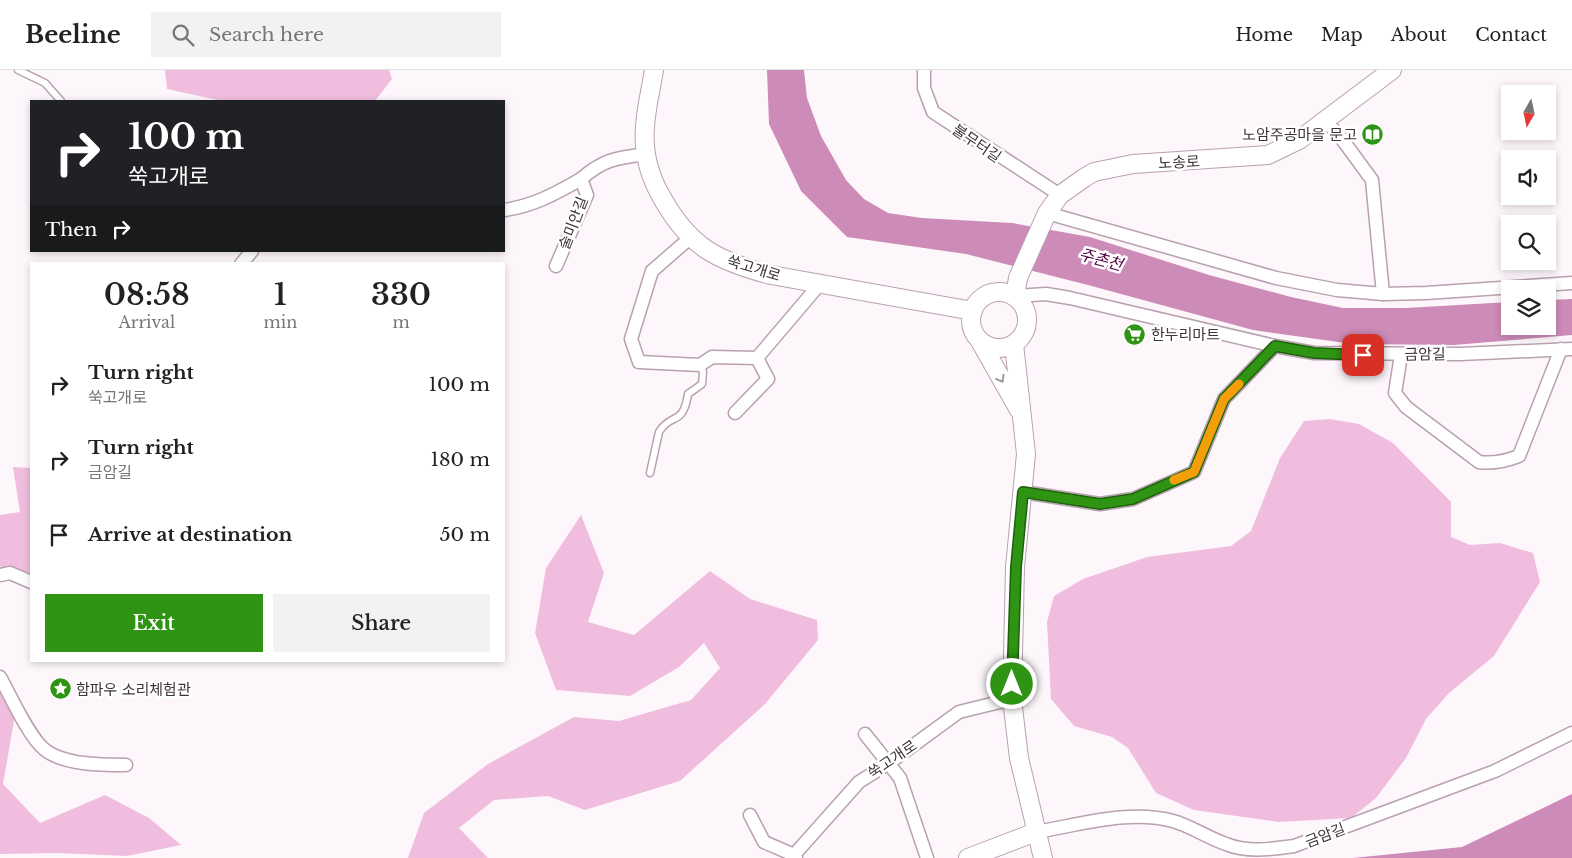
<!DOCTYPE html>
<html lang="en">
<head>
<meta charset="utf-8">
<style>
  body { margin:0; font-family:"Libre Baskerville","Noto Sans KR",serif; background:#f2f2f2; color:#222; height:100vh; display:flex; flex-direction:column; font-size:19px; white-space:nowrap }
  * { box-sizing:border-box; margin:0 }
  p { font-size:16px; color:#767676 }
  .icon { flex:none; width:28px; height:28px; fill:none; stroke:currentColor; stroke-width:2; stroke-linecap:round; stroke-linejoin:round }
  .map { position:relative; flex:1; overflow:hidden }
  .details { position:absolute; left:30px; top:192px; width:475px; height:400px; display:flex; flex-direction:column; background:#fff; border-radius:0px; box-shadow:0 2px 8px #0003 }
  .details>* { flex:none }
  .banner { position:absolute; left:30px; top:30px; width:475px; height:152px; border-radius:0px; box-shadow:0 2px 8px #0003; background:#202124; color:#fff; overflow:hidden }
  .needle { width:32px; rotate:189deg }
  .controls { position:absolute; left:1501px; top:15px; display:grid; gap:10px }
  .controls a { display:grid; place-items:center; width:55px; height:55px; border-radius:0px; background:#fff; box-shadow:0 2px 8px #0003; font-size:25px }
  .pin { position:absolute; display:grid; place-items:center; width:42px; height:42px; color:#fff; margin:-21px; border-radius:10px; box-shadow:0 2px 8px #0006 }
  .me { position:absolute; width:55px; margin:-28px; rotate:0deg; stroke-linejoin:round; filter:drop-shadow(0 0 4px #0008) }
  .turn { display:flex; align-items:center; gap:18px; height:105px; padding:0 15px; font-size:22px }
  .turn .icon { width:65px; height:65px; stroke-width:2.5 }
  .turn b { display:block; font-size:35px; line-height:42px }
  .then { display:flex; align-items:center; height:48px; padding:0 15px; background:#0003; gap:10px; font-size:19px }
  .eta { display:flex; justify-content:space-evenly; align-items:center; height:85px; text-align:center }
  .eta b { font-size:30px; font-weight:600; line-height:35px }
  .cta { display:flex; gap:10px; margin-top:auto; padding:10px 15px }
  .cta a { flex:1; height:58px; border-radius:0px; background:#2f9314; color:#fff; font-size:20px; font-weight:600; line-height:58px; text-align:center }
  .cta a+a { background:#f2f2f2; color:#222 }
  ul { padding:0; list-style:none }
  li { display:flex; align-items:center; gap:15px; height:75px; padding:0 15px }
  li div { flex:1 }
  li b { display:block; font-size:19px }
  li em { font-style:normal }
  header { display:flex; align-items:center; gap:30px; box-sizing:border-box; height:70px; padding:0 25px; background:#fff; border-bottom:1px solid #e0e0e0 }
  header strong { font-size:24px }
  nav { display:flex; gap:28px; margin-inline-start:auto; font-size:18px }
  .search { width:350px; height:45px; background:#f2f2f2; display:flex; align-items:center; gap:12px; box-sizing:border-box; padding:0 18px; border-radius:0px; color:#767676; font-size:19px }
  .map>svg:first-child { display:block }
</style>
</head>
<body>
<header>
<strong>Beeline</strong>
<div class="search"><svg class="icon" aria-label="search" viewBox="0 0 24 24"><circle cx="10" cy="10" r="6"/><path d="M15 15l6 6"/></svg>Search here</div>
<nav><a>Home</a><a>Map</a><a>About</a><a>Contact</a></nav>
</header>
<div class="map">
<svg width="1572" height="788" viewBox="0 0 1572 788">
  <rect width="100%" height="100%" fill="#fdf7fb"/>
  <g fill="#f1bddf">
    <polygon points="165,0 389,0 392,9 375,31 222,31 167,19"/>
    <polygon points="1330,349 1359,354 1393,373 1451,432 1451,467 1470,475 1500,473 1533,483 1540,512 1494,586 1449,623 1426,649 1406,688 1376,728 1351,748 1279,752 1194,740 1156,723 1128,678 1112,667 1074,656 1051,629 1047,552 1054,526 1083,509 1147,487 1231,476 1251,461 1280,388 1304,351"/>
    <polygon points="13,397 31,398 31,511 0,496 0,445 20,442"/>
    <polygon points="581,445 604,503 588,552 634,565 710,501 750,529 817,550 818,570 765,634 680,711 585,740 548,726 494,730 459,758 488,788 408,788 424,743 488,694 574,647 619,651 691,630 720,598 704,573 679,597 630,626 556,620 535,563 546,498"/>
    <polygon points="0,617 15,645 3,714 40,753 105,725 149,748 181,775 127,786 57,783 0,784"/>
  </g>
  <g fill="#cd8bb7">
    <polygon points="767,0 804,0 807,28 821,66 846,110 864,129 888,143 922,148 1012,153 1090,167 1209,205 1291,227 1343,238 1406,238 1510,232 1510,256 1548,256 1548,230 1572,229 1572,265 1454,275 1353,274 1253,260 1088,215 966,184 847,167 801,121 769,54"/>
    <polygon points="1572,724 1572,788 1353,788 1462,777"/>
  </g>
  <g fill="none" stroke-linecap="round" stroke-linejoin="round">
    <defs>
      <g id="lane">
        <polyline points="18,0 45,13 61,31"/>
        <path d="M650 403 659 362C671 342 683 357 688 324L702 314 703 302 700 295"/>
      </g>
      <g id="street">
        <polyline points="924,0 924,18 933,42 1060,125"/>
        <polyline points="1325,51 1339,65 1372,110 1383,224"/>
        <path d="M504 140C533 136 555 124 581 109"/>
        <polyline points="1047,143 1276,208 1337,220 1383,224 1426,223 1572,213"/>
        <polyline points="690,168 652,201 631,269 639,292 700,295 712,287 757,288"/>
        <polyline points="241,194 252,181"/>
        <path d="M556 196 587 125 581 109C604 89 617 88 646 84"/>
        <polyline points="1015,226 1046,224 1070,228 1275,276 1314,283 1460,284 1572,279"/>
        <path d="M1401 285 1395 323 1406 337 1479 392C1493 394 1506 391 1519 386L1561 279"/>
        <polyline points="735,343 768,309 757,288 819,215"/>
        <polyline points="1023,422 1100,434 1133,429 1194,402 1224,329 1275,276"/>
        <polyline points="0,505 10,503 31,512"/>
        <path d="M0 607C10 625 29 667 44 679 63 695 102 695 126 695"/>
        <polyline points="865,664 900,708 927,788"/>
        <polyline points="750,745 764,772 794,785 796,788"/>
        <path d="M1036 762C1079 755 1130 739 1173 751 1191 756 1208 768 1226 774 1248 783 1272 779 1294 776L1495 701 1572 663"/>
        <polyline points="794,785 859,712 889,693 959,642 1012,629"/>
      </g>
      <g id="secondary">
        <path d="M654 0C651 19 646 38 645 57 643 81 649 105 661 126 689 177 717 191 771 205L973 241"/>
        <circle cx="999" cy="250" r="28"/>
        <polyline points="1015,226 1018,208 1047,143 1060,125 1084,108 1094,102 1133,94 1268,85 1299,70 1392,0"/>
        <polyline points="980,271 1019,340"/>
        <polyline points="1014,274 1026,384 1015,497 1012,629 1019,688 1043,788"/>
        <polyline points="968,788 1036,762"/>
      </g>
    </defs>
    <use href="#lane" stroke="#b9a1b0" stroke-width="9"/>
    <use href="#street" stroke="#b9a1b0" stroke-width="15"/>
    <use href="#secondary" stroke="#b9a1b0" stroke-width="20"/>
    <use href="#lane" stroke="#fff" stroke-width="6"/>
    <use href="#street" stroke="#fff" stroke-width="12"/>
    <use href="#secondary" stroke="#fff" stroke-width="18"/>
  </g>
  <defs><path id="oneway-chevron" d="M-2-3.5L2.5 0L-2 3.5" fill="none" stroke-width="1.6" stroke-linecap="round" stroke-linejoin="round" transform="scale(1.25)"/></defs>
  <use stroke="#9e9a9c" href="#oneway-chevron" transform="translate(1001 309) rotate(61)"/>
  <g fill="none" stroke-linecap="round" stroke-linejoin="round">
    <defs>
      <polyline id="route" points="1012,614 1016,497 1023,422 1100,434 1133,429 1194,402 1224,329 1275,276 1314,283 1363,285"/>
    </defs>
    <use href="#route" stroke="#1f600d" stroke-width="12"/>
    <use href="#route" stroke="#2f9314" stroke-width="9"/>
    <polyline stroke="#f59e0b" stroke-width="9" points="1174,410 1194,402 1224,329 1239,314"/>
  </g>
  <defs>
    <symbol id="library-disc" viewBox="-11 -11 22 22"><circle r="9.5" fill="#2f9314" stroke="#fff"/><path d="M-6-4Q-3-5.5-.7-3.5V5Q-3 3-6 4ZM6-4Q3-5.5 .7-3.5V5Q3 3 6 4Z" fill="#fff"/></symbol>
    <symbol id="supermarket-disc" viewBox="-11 -11 22 22"><circle r="9.5" fill="#2f9314" stroke="#fff"/><path d="M-6-5.5h2.5l.6 2H6L4.5 2H-2.5L-4.4-4H-6ZM-1.5 3.2a1.3 1.3 0 1 0 .1 0ZM3 3.2a1.3 1.3 0 1 0 .1 0Z" fill="#fff"/></symbol>
    <symbol id="sight-disc" viewBox="-11 -11 22 22"><circle r="9.5" fill="#2f9314" stroke="#fff"/><path d="M0-6L1.8-2.2L6-1.7L2.9 1.2L3.7 5.4L0 3.3L-3.7 5.4L-2.9 1.2L-6-1.7L-1.8-2.2Z" fill="#fff"/></symbol>
  </defs>
  <g fill-rule="evenodd">
    <use href="#library-disc" x="1360" y="52" width="25" height="25"/>
    <use href="#supermarket-disc" x="1122" y="252" width="25" height="25"/>
    <use href="#sight-disc" x="48" y="606" width="25" height="25"/>
  </g>
  <g text-anchor="middle" dominant-baseline="central" stroke-width="5" stroke-linejoin="round" paint-order="stroke">
    <g font-size="15" fill="#3e343a" stroke="#fff" text-anchor="start">
      <text x="1357" y="64" text-anchor="end">노암주공마을 문고</text>
      <text x="1151" y="264">한누리마트</text>
      <text x="76" y="619">함파우 소리체험관</text>
    </g>
    <g font-size="15" fill="#3e343a" stroke="#fff">
      <text transform="translate(977 73) rotate(34)">불무터길</text>
      <text transform="translate(1179 92) rotate(-3)">노송로</text>
      <text transform="translate(573 153) rotate(-69)">술미안길</text>
      <text transform="translate(754 198) rotate(17)">쑥고개로</text>
      <text transform="translate(1425 284) rotate(-1)">금암길</text>
      <text transform="translate(892 689) rotate(-34)">쑥고개로</text>
      <text transform="translate(1325 765) rotate(-21)">금암길</text>
    </g>
    <g font-size="16" font-style="italic" fill="#560444" stroke="#fff">
      <text transform="translate(1101 189) rotate(15)">주촌천</text>
    </g>
  </g>
</svg>
<div class="controls">
<a><svg class="needle" viewBox="-14 -14 28 28"><path d="M0-13l5 13h-10z" fill="#e53935"/><path d="M0 13l5-13h-10z" fill="#767676"/></svg></a>
<a><svg class="icon" aria-label="sound" viewBox="0 0 24 24"><path d="M4 9h4l5-4v14l-5-4H4zM17 9q2 3 0 6"/></svg></a>
<a><svg class="icon" aria-label="search" viewBox="0 0 24 24"><circle cx="10" cy="10" r="6"/><path d="M15 15l6 6"/></svg></a>
<a><svg class="icon" aria-label="layers" viewBox="0 0 24 24"><path d="M12 4l9 5-9 5-9-5zM3 14l9 5 9-5"/></svg></a>
</div>
<div class="pin" style="left:1363px;top:285px;background:#d93025"><svg class="icon" aria-label="arrive" viewBox="0 0 24 24"><path d="M6 21V4h12l-3 4 3 4H6"/></svg></div>
<svg class="me" style="left:1012px;top:614px" viewBox="-20 -20 40 40"><circle r="17" fill="#2f9314" stroke="#fff" stroke-width="3"/><path d="M0-11L8 9 0 5-8 9z" fill="#fff"/></svg>
<div class="banner">
<div class="turn"><svg class="icon" aria-label="right" viewBox="0 0 24 24"><path d="M7 20v-9h11M14 6l5 5-5 5"/></svg><div><b>100 m</b>쑥고개로</div></div>
<div class="then">Then<svg class="icon" aria-label="right" viewBox="0 0 24 24"><path d="M7 20v-9h11M14 6l5 5-5 5"/></svg></div>
</div>
<section class="details">
<div class="eta">
<div><b>08:58</b><p>Arrival</p></div>
<div><b>1</b><p>min</p></div>
<div><b>330</b><p>m</p></div>
</div>
<ul>
<li><svg class="icon" aria-label="right" viewBox="0 0 24 24"><path d="M7 20v-9h11M14 6l5 5-5 5"/></svg><div><b>Turn right</b><p>쑥고개로</p></div><em>100 m</em></li>
<li><svg class="icon" aria-label="right" viewBox="0 0 24 24"><path d="M7 20v-9h11M14 6l5 5-5 5"/></svg><div><b>Turn right</b><p>금암길</p></div><em>180 m</em></li>
<li><svg class="icon" aria-label="arrive" viewBox="0 0 24 24"><path d="M6 21V4h12l-3 4 3 4H6"/></svg><div><b>Arrive at destination</b></div><em>50 m</em></li>
</ul>
<div class="cta"><a>Exit</a><a>Share</a></div>
</section>
</div>
</body>
</html>
